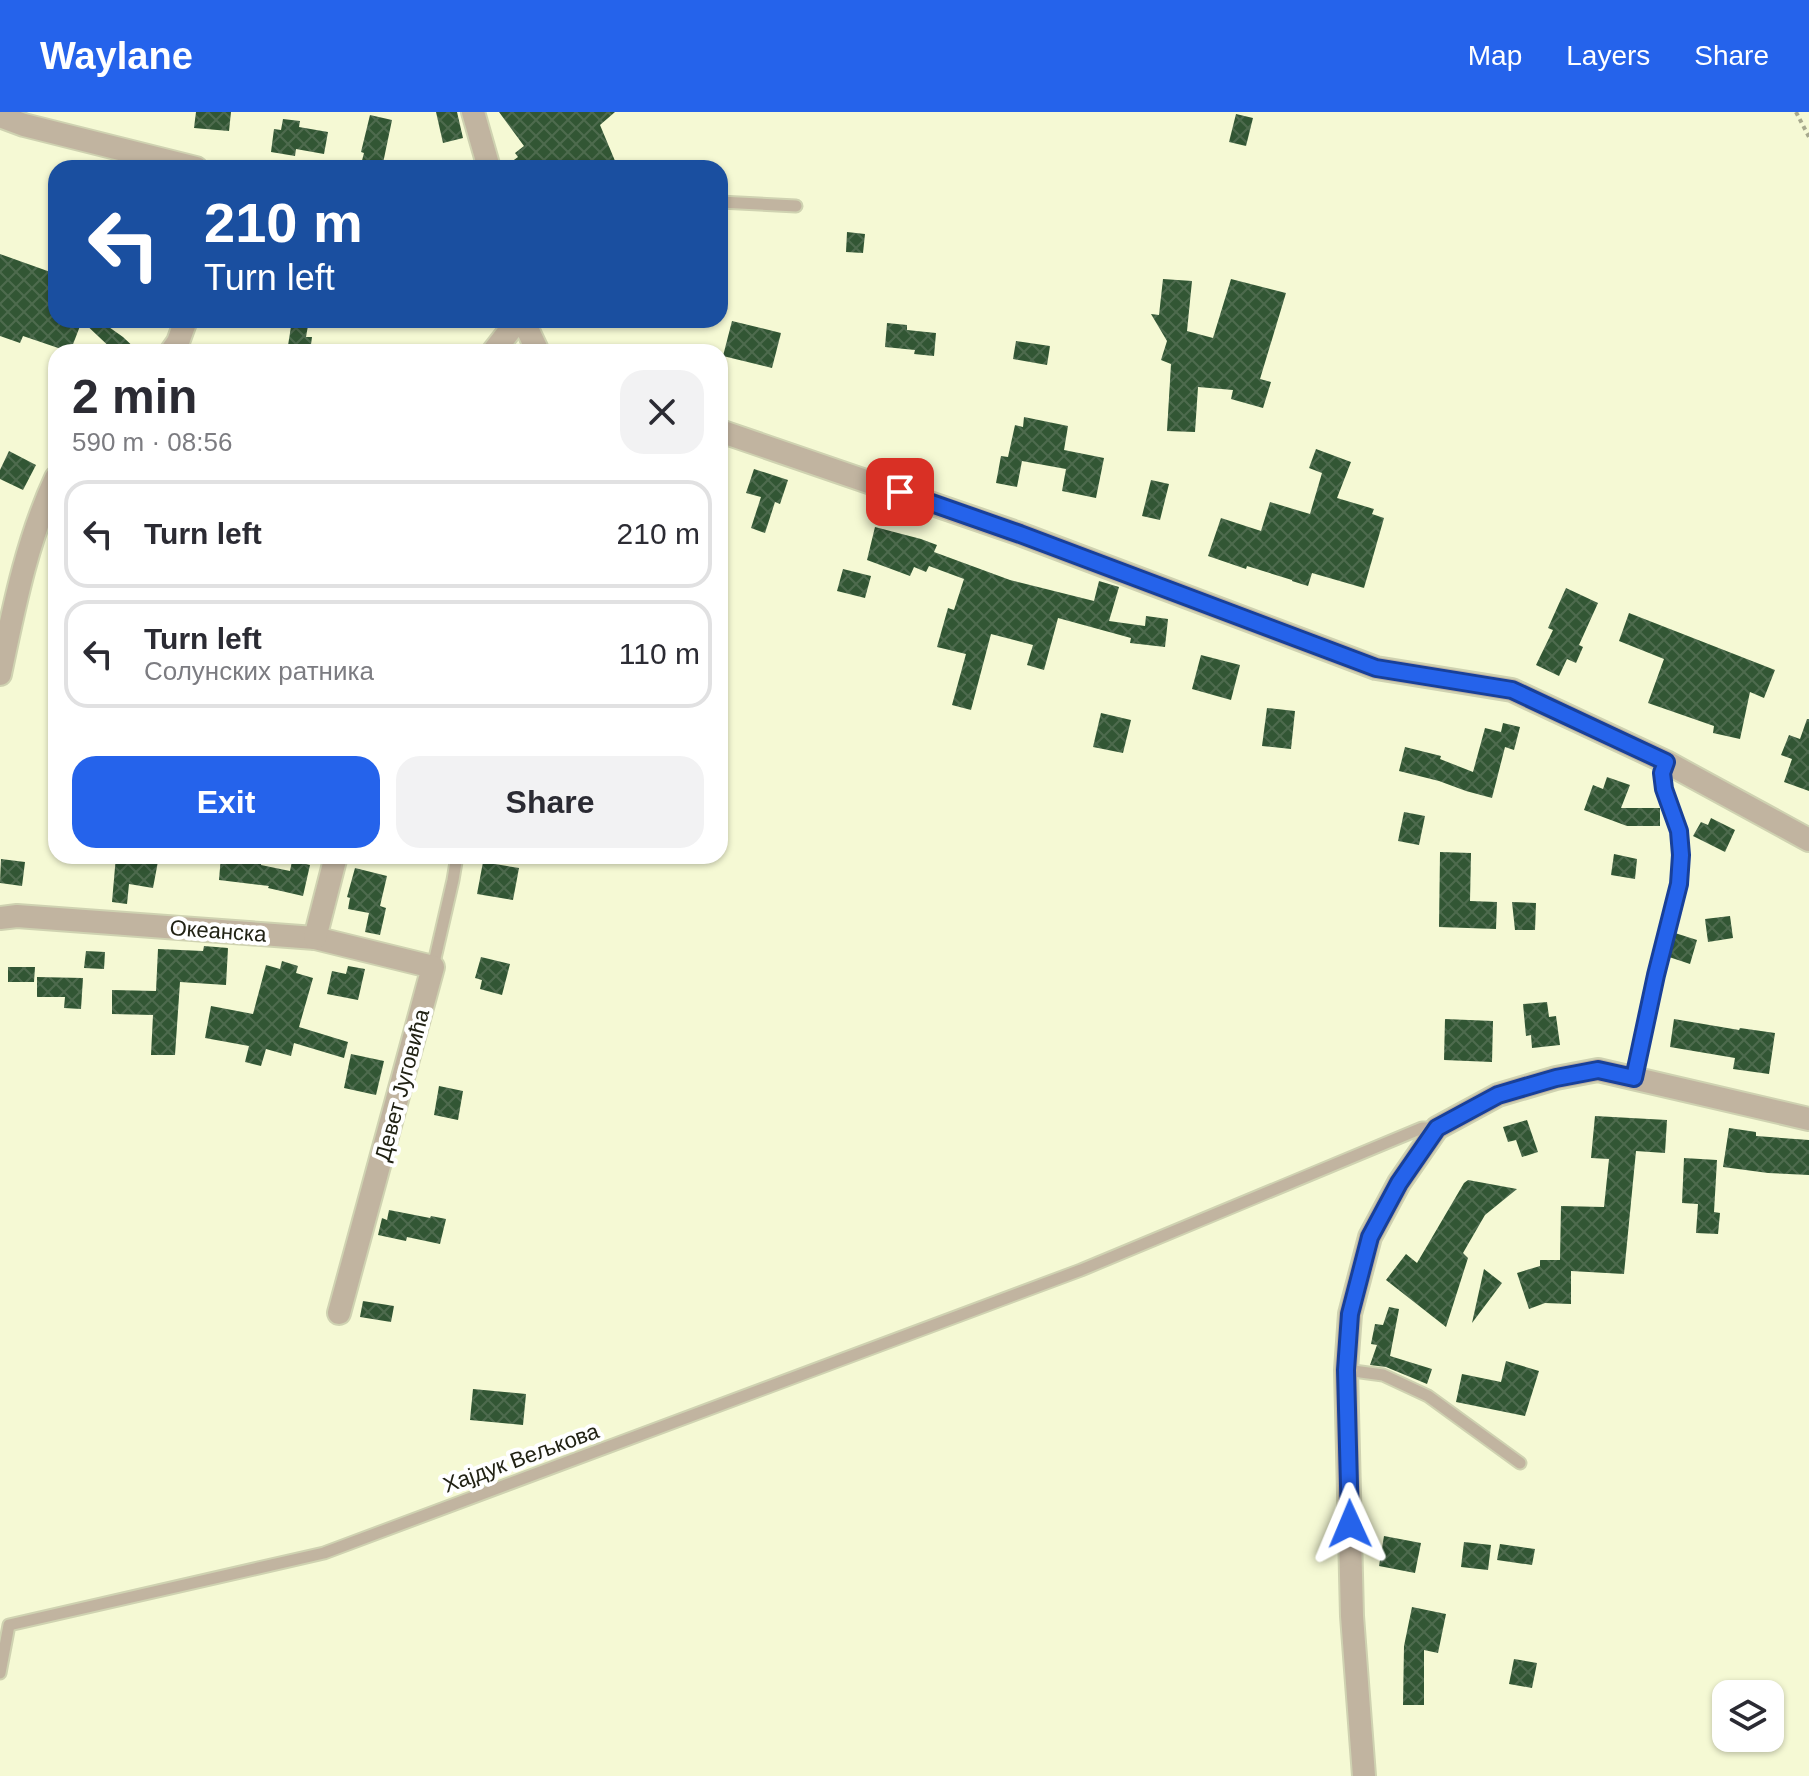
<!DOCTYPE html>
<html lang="en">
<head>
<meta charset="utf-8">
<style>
  body { margin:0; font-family:Helvetica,sans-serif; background:#f2f2f3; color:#2b2b33; height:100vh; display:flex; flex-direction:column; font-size:30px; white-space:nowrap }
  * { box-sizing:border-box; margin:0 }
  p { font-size:26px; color:#7c7c81 }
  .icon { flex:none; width:44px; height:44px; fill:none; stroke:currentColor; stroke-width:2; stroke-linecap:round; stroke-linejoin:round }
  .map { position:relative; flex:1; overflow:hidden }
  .details { position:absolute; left:48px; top:232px; width:680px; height:520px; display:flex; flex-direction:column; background:#fff; border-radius:24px; box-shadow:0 2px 6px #0004 }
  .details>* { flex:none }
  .guide { position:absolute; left:48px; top:48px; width:680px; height:168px; border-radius:24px; box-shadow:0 2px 6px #0004; background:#1a4fa0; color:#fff; overflow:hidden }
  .tools { position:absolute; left:1712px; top:1568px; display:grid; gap:16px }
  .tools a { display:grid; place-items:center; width:72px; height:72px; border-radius:16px; background:#fff; box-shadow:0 2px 6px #0004; font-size:40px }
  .pin { position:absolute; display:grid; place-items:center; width:68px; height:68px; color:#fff; margin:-34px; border-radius:16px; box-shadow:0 4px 12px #0006 }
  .me { position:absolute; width:88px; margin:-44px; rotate:359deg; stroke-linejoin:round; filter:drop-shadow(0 0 6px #0008) }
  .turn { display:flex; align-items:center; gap:28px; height:168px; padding:0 24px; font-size:36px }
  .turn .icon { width:104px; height:104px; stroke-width:2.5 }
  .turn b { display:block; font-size:56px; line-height:68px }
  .round { display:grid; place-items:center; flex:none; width:84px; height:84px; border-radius:24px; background:#f2f2f3 }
  .summary { display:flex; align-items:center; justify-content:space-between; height:136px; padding:0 24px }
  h1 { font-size:48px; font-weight:600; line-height:60px }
  .primary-button { display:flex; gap:16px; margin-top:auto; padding:16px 24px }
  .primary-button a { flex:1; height:92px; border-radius:24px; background:#2563eb; color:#fff; font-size:32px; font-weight:600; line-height:92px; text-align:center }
  .primary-button a+a { background:#f2f2f3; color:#2b2b33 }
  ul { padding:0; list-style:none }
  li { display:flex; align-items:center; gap:24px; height:108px; margin:0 16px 12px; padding:0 8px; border:4px solid #e1e1e2; border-radius:24px }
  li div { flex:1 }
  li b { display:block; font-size:30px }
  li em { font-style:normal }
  header { display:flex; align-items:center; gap:48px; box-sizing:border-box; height:112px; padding:0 40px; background:#2563eb; color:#fff }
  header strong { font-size:38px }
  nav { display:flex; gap:44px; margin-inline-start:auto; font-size:28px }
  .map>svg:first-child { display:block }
</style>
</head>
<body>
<header>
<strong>Waylane</strong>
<nav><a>Map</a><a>Layers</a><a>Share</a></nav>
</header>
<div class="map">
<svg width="1809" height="1664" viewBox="0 0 1809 1664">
  <defs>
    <pattern id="building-cross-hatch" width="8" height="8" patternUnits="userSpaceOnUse" patternTransform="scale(2)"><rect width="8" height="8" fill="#325634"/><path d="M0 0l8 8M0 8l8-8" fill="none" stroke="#4e6b4e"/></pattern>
  </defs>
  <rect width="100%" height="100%" fill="#f5f9d4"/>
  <g fill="url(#building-cross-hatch)">
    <polygon points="196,0 231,0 229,19 194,16"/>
    <polygon points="436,0 457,0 463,26 443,31"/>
    <polygon points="499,0 615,0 600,13 618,56 503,56 518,45 515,41 524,34"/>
    <polygon points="1236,2 1253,6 1246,34 1229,30"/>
    <polygon points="370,3 392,8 382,56 360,56 364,41 361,40"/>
    <polygon points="283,7 300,9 299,15 328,20 324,42 296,37 295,44 271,40 274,17 281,18"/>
    <polygon points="847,120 865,122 863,141 846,140"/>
    <polygon points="0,142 56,162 49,183 56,186 56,208 99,208 123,225 139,240 115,240 82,209 70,240 23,224 20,231 0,224"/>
    <polygon points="1163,167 1192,169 1187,219 1213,226 1231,167 1286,181 1260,267 1271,270 1263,296 1231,287 1233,278 1198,275 1195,320 1167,319 1171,252 1161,248 1167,229 1151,202 1159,203"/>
    <polygon points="292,208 309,208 306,225 312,225 310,240 287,240"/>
    <polygon points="732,209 781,221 772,256 723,244"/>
    <polygon points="887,211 907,213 907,218 936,221 934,244 914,242 915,238 885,235"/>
    <polygon points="1016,229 1050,234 1047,253 1013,247"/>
    <polygon points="1024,305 1068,314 1064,338 1104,346 1096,386 1062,379 1066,357 1022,349 1017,375 996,371 1001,344 1008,345 1015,313 1023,315"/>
    <polygon points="1316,337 1351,350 1337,386 1374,397 1372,402 1384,406 1364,476 1312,461 1308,474 1292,469 1292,468 1247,454 1246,457 1208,444 1221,406 1261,419 1270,390 1310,402 1322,361 1309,356"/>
    <polygon points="9,339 36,353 23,378 0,367 0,358"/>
    <polygon points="754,357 788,368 780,392 775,390 765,421 751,416 761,385 746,381"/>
    <polygon points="1151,368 1169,372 1160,408 1142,404"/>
    <polygon points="875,415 921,427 937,433 934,440 1010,468 1094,489 1099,469 1119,475 1109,509 1145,514 1146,504 1168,507 1165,535 1130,531 1131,526 1058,506 1044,558 1027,553 1033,533 991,522 971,598 952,593 966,542 937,535 948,496 954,498 964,467 929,454 926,460 914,455 910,464 867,448"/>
    <polygon points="843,457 871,464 865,486 837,479"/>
    <polygon points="1566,476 1598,491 1579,533 1583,535 1576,551 1567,547 1559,564 1536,553 1553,518 1548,516"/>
    <polygon points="1629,501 1775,558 1764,586 1750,580 1740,627 1713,621 1714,614 1648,591 1664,547 1619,529"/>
    <polygon points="1201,543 1240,553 1231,588 1192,577"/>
    <polygon points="1267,596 1295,599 1291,637 1262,634"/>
    <polygon points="1101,601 1131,608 1123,641 1093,635"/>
    <polygon points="1807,607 1809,607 1809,679 1784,670 1792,647 1781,643 1789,623 1800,627"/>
    <polygon points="1503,611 1520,615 1514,638 1505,635 1492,686 1466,679 1439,669 1399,659 1405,635 1441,644 1440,647 1473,660 1485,616 1501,620"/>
    <polygon points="1607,665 1630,673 1621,696 1660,696 1660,714 1627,714 1584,698 1593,673 1603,677"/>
    <polygon points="1404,700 1425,704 1419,733 1398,729"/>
    <polygon points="1711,706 1735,718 1725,740 1693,724 1701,710 1708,713"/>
    <polygon points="1440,740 1471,741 1470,789 1497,790 1496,817 1439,815"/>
    <polygon points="1614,742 1637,747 1635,767 1611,763"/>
    <polygon points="116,744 159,744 153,776 129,772 127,792 112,790"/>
    <polygon points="221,744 262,744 261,753 290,759 292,749 310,753 303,784 268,776 269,774 219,768"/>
    <polygon points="1,747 25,750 22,774 0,771"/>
    <polygon points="483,750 519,756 513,788 477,782"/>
    <polygon points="355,756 387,764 380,794 386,796 380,823 365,820 369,801 348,797 350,786 347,785"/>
    <polygon points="1512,790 1536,791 1535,818 1515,818"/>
    <polygon points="1730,804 1733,826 1708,830 1705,807"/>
    <polygon points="1675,821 1697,828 1690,852 1669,845"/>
    <polygon points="204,834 228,836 226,873 180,870 175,943 151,943 153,903 112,902 112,878 156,879 158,837 203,839"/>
    <polygon points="86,839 105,840 104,857 84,856"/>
    <polygon points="481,845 510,852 502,883 480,877 482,868 475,866"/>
    <polygon points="282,849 298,854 296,861 313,866 299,915 348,930 344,946 294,931 291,944 266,937 261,954 245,950 249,934 205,926 211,894 253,902 266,853 280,857"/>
    <polygon points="348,854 365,857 358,888 327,882 332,859 346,862"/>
    <polygon points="8,855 35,855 34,870 8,870"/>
    <polygon points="37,865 83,866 81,897 64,896 65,885 37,885"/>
    <polygon points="1547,890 1549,905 1556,904 1560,933 1532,936 1531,923 1526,924 1523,892"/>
    <polygon points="1445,907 1493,909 1492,950 1444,948"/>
    <polygon points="1674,907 1739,918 1740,916 1775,921 1769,962 1733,957 1735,946 1670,935"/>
    <polygon points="351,942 384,949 376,983 344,976"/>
    <polygon points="439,974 463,979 458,1008 434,1003"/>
    <polygon points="1595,1004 1667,1008 1665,1041 1636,1039 1624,1162 1571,1159 1571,1192 1545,1191 1529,1197 1517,1161 1540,1154 1540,1148 1560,1148 1561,1094 1604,1095 1609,1047 1591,1046"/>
    <polygon points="1527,1008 1538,1040 1522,1045 1516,1028 1508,1030 1503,1015"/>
    <polygon points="1729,1016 1756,1020 1756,1024 1809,1028 1809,1063 1768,1061 1723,1055"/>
    <polygon points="1684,1046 1717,1048 1714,1100 1720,1101 1718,1122 1696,1121 1698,1092 1682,1091"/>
    <polygon points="1468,1068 1517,1077 1485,1103 1463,1141 1468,1146 1446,1215 1386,1168 1406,1142 1417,1151 1464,1071"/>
    <polygon points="389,1098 430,1106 431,1104 446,1107 440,1132 407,1125 406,1129 378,1123 382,1106 387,1108"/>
    <polygon points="1484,1157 1502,1171 1472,1211"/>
    <polygon points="363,1189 394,1194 391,1210 360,1205"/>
    <polygon points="1389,1195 1399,1197 1390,1244 1432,1257 1427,1272 1386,1255 1370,1253 1377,1233 1371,1232 1375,1212 1383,1213"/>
    <polygon points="1506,1249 1539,1259 1525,1304 1456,1290 1462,1262 1501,1270"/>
    <polygon points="473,1277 526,1282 523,1313 470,1308"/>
    <polygon points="1384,1424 1421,1431 1415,1461 1379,1454"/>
    <polygon points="1464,1430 1491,1433 1488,1458 1461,1455"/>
    <polygon points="1500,1432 1535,1437 1532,1453 1497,1448"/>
    <polygon points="1412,1495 1446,1502 1438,1541 1424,1538 1424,1593 1403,1593 1404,1534"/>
    <polygon points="1514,1547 1537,1551 1532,1576 1509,1572"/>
  </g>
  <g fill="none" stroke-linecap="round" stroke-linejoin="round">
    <defs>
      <g id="lane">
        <polyline points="720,90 796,94"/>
        <polyline points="433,855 453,768 457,744"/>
        <polyline points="1634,966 1656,863 1679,772 1681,743 1679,719 1664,677 1662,661 1666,650"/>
        <polyline points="1346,1258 1383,1263 1428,1284 1520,1351"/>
        <polyline points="0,1561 9,1513 324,1441 1081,1158 1422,1016 1436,1016"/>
      </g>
      <g id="street">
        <polyline points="473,0 489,56"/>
        <polyline points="0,4 24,13 196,56"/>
        <polyline points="523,208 538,240"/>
        <polyline points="171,240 178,230 186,208"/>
        <polyline points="493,240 518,208"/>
        <polyline points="720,319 1020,422 1376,556 1512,578 1666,650 1809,728"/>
        <path d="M0 562C14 495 27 428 56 366"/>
        <polyline points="0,806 17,804 315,826 433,855 339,1201"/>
        <polyline points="315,826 336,744"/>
        <polyline points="1364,1664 1352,1504 1346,1258 1350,1202 1370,1125 1399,1071 1437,1016 1498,983 1556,966 1598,958 1809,1007"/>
      </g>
    </defs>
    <use href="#lane" stroke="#cfd2b1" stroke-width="15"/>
    <use href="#street" stroke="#cfd2b1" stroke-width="26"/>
    <polyline stroke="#a7a98d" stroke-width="4" stroke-dasharray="4 4" stroke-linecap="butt" points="1796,0 1809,25"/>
    <use href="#lane" stroke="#c1b4a0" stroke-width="11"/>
    <use href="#street" stroke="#c1b4a0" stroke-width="22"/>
  </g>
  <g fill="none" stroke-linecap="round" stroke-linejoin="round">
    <defs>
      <polyline id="route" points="900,380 1020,422 1376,556 1512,578 1666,650 1662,661 1664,677 1679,719 1681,743 1679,772 1656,863 1634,966 1598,958 1556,966 1498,983 1437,1016 1399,1071 1370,1125 1350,1202 1346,1258 1350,1412"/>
    </defs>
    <use href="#route" stroke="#184099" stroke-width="20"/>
    <use href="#route" stroke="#2563eb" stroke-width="14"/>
  </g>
  <g text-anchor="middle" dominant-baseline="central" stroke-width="8" stroke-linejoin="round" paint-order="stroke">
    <g font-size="22" fill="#212214" stroke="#fff">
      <text transform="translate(218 819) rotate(4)">Океанска</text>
      <text transform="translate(402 973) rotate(-75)">Девет Југовића</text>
      <text transform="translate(521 1346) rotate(-20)">Хајдук Вељкова</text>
    </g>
  </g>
</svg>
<div class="tools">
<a><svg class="icon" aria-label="layers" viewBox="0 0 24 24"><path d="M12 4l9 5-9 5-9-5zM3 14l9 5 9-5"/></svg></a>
</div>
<div class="pin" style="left:900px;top:380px;background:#d93025"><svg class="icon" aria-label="arrive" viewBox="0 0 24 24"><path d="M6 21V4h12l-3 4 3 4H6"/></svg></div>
<svg class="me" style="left:1350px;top:1412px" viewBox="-20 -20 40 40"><path d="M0-17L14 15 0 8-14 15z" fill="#2563eb" stroke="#fff" stroke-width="4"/></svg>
<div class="guide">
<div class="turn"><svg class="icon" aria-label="left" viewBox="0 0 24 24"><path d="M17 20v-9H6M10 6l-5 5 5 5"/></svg><div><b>210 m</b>Turn left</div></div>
</div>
<section class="details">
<div class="summary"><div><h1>2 min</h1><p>590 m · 08:56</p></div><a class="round"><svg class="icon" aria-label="close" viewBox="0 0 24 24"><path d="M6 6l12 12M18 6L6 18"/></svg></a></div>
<ul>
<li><svg class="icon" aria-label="left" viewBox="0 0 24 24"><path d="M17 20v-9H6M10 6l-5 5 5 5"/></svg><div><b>Turn left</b></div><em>210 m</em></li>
<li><svg class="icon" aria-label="left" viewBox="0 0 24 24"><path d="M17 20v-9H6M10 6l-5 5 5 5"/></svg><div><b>Turn left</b><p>Солунских ратника</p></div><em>110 m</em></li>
</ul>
<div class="primary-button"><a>Exit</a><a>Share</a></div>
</section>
</div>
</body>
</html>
